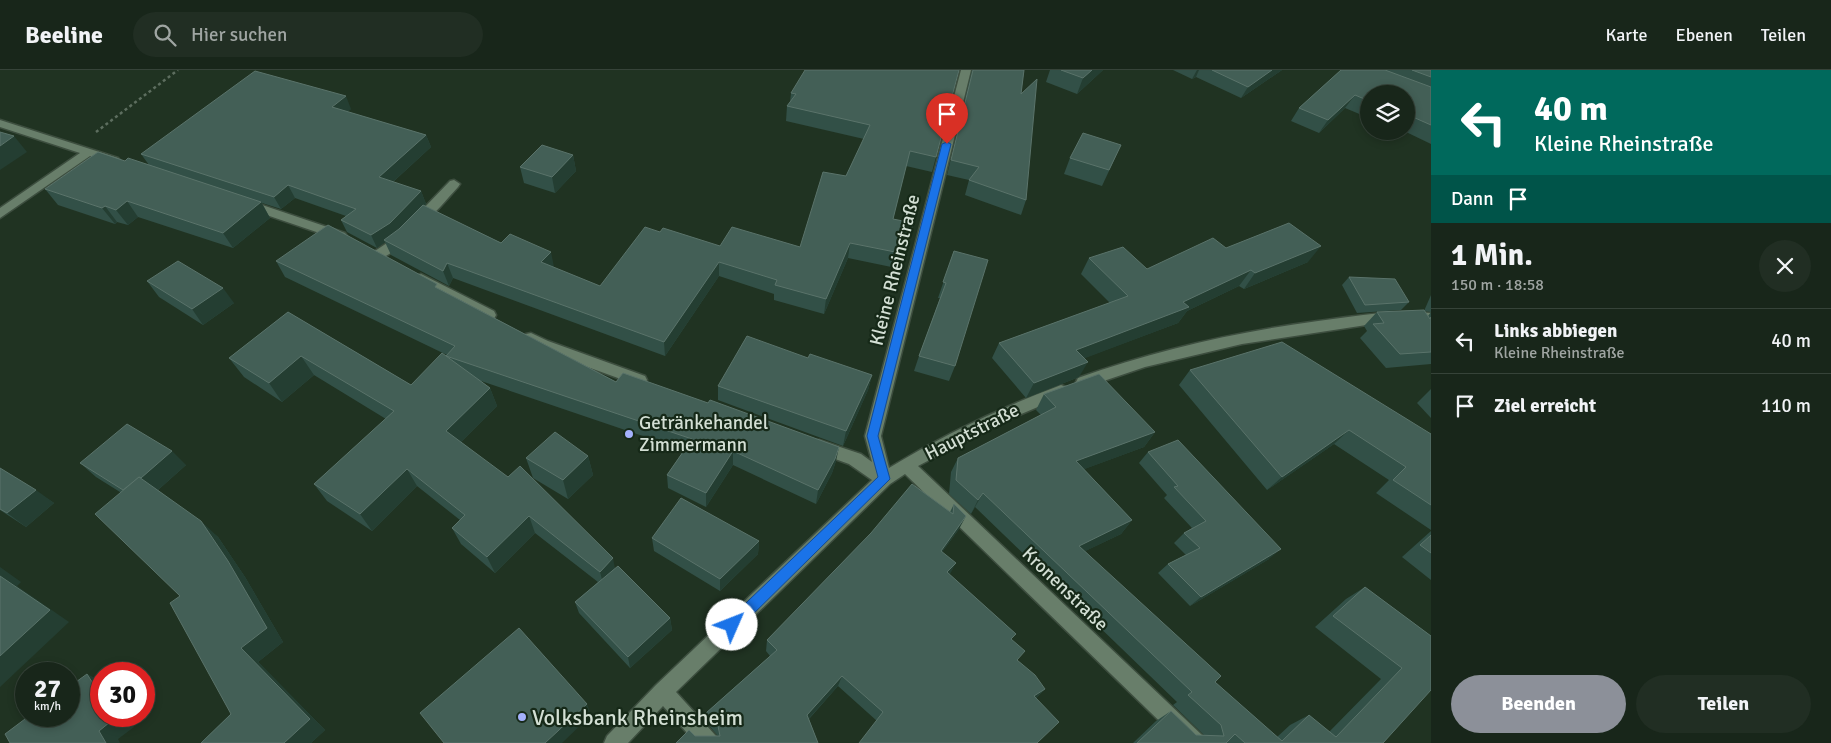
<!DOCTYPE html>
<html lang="de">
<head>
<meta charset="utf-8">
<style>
  body { margin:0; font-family:Signika,sans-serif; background:#212e23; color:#f1f3f6; height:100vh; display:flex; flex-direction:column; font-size:19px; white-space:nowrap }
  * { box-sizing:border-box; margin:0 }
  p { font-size:16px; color:#9fa5a2 }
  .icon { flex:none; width:28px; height:28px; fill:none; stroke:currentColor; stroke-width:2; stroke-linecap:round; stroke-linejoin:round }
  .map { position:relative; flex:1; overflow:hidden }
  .panel { display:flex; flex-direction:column; background:#18261a; width:400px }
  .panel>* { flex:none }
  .hud { background:#00695c; color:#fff; overflow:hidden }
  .controls { position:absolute; left:1360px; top:15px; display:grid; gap:10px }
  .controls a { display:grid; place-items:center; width:55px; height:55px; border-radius:50%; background:#18261a; box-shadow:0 2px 8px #0003,0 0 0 1px #364339; font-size:25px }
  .speed { position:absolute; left:15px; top:592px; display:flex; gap:10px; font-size:25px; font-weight:700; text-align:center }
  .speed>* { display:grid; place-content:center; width:65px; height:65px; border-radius:50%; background:#18261a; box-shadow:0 2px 8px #0003,0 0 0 1px #364339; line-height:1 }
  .speed small { font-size:12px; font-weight:400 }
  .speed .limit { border:8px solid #d22; background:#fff; color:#111 }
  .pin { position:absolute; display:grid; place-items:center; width:42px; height:42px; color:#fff; margin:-51px -21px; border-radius:50% 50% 50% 0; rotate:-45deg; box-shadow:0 0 5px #0007 }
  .pin .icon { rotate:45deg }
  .me { position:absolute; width:55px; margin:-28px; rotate:46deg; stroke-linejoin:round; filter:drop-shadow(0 0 4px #0008) }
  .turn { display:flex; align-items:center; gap:18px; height:105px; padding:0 20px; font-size:22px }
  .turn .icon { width:65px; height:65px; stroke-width:2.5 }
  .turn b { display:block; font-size:35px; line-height:42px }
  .then { display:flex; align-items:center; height:48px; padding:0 20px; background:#0003; gap:10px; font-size:19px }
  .round { display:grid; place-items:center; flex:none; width:52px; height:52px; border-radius:26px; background:#212e23 }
  .overview { display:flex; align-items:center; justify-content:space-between; height:85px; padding:0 20px }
  h1 { font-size:30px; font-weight:800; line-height:38px }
  .button { display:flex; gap:10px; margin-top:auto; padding:10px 20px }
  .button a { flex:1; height:58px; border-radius:30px; background:#8c9099; color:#fff; font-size:20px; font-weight:800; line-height:58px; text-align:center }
  .button a+a { background:#212e23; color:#f1f3f6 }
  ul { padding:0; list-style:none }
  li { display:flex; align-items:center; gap:15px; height:65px; padding:0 20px; border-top:1px solid #364339 }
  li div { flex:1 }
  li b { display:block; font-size:19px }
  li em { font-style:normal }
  header { display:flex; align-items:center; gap:30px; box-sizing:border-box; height:70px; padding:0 25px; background:#18261a; border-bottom:1px solid #364339 }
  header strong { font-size:24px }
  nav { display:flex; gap:28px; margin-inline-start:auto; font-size:18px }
  .search { width:350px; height:45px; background:#212e23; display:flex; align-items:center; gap:12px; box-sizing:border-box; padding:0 18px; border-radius:28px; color:#9fa5a2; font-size:19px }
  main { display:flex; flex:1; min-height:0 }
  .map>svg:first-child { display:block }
</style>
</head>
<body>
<header>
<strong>Beeline</strong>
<div class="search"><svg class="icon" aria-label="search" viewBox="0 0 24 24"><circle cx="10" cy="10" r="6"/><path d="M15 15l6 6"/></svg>Hier suchen</div>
<nav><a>Karte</a><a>Ebenen</a><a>Teilen</a></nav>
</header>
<main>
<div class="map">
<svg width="1431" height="673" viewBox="0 0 1431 673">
  <rect width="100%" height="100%" fill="#203322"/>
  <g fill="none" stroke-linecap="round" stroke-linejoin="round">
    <defs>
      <g id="minor">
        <path d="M961 0H971L881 366 889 398C942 366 998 339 1056 317L1061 315 1066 317 1068 321 1066 325 998 354 918 396 1203 666 1206 673H1182L905 404 890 414 676 622 716 666 719 673H696L663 636 628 673H604L607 666 656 615 872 410 849 394 813 381 811 376 813 371 819 370 861 384 872 392 865 366Z"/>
        <polygon points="0,50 118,88 120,90 114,94 90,86 0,148 0,138 80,83 0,57"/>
        <path d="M454 110 460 114 458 117C444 132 392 195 372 189L371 186 372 183 396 167 450 111Z"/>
        <polygon points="247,130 345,163 347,166 345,169 337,169 243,137 241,134"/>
        <polygon points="421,204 494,241 496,245 494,249 484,249 416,212 414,209 416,206"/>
        <path d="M1408 242 1431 243V253L1408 252 1373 254 1242 274 1145 297 1083 318 1078 316 1076 312 1078 308C1156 280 1236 262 1318 251 1348 247 1378 242 1408 242Z"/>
        <polygon points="531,263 548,271 645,306 647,310 645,314 640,316 538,279 526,272 524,268 526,264"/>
      </g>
    </defs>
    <use href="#minor" stroke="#3d4e3f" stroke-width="3"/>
    <polyline stroke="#5d6e5f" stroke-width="2.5" stroke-dasharray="3 3" stroke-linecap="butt" points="96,62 178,0"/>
    <use href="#minor" fill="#687e6a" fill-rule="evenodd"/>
  </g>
  <g fill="#325047">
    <polygon points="959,0 932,102 906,96 893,149 913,153 901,199 848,188 824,244 774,230 774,224 719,206 665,286 453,208 449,216 391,185 385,172 377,178 347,162 341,150 346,146 295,128 281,139 262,133 270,148 233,178 138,147 128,155 117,152 115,154 58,135 45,119 125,91 149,95 141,84 351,39 347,42 426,65 431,77 393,112 421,121 426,134 424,136 554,198 600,216 660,162 720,176 800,177 846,106 864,69 786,51 787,36 790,32 791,23"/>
    <polygon points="972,0 1024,0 1021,24 1026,130 1021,145 965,125 969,110 947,105"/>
    <polygon points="1050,0 1103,0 1077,24 1046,12"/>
    <polygon points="1173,0 1282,0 1241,28 1196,7 1192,9"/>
    <polygon points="1341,0 1431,0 1431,74 1404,61 1406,61 1406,24 1369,24 1369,48 1345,38 1319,63 1291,51 1299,38"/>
    <polygon points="1121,75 1102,116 1064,104 1070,88"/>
    <polygon points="573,85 576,101 555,123 524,113 520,97"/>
    <polygon points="1226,178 1308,192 1244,219 1239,216 1187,241 1178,253 1084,288 1079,307 1026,328 992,288 999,273 1110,233 1081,204 1089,188 1147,199"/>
    <polygon points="954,181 955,296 949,311 914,301 919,286 940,228 938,228"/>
    <polygon points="276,191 439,219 616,312 836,391 832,403 816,434 733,395 706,437 668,418 667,405 684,380 481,311 490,318 497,336 461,372 615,498 670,548 672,560 630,598 579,543 575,532 598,512 535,463 495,503 461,474 452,458 460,450 417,416 372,461 327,431 314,414 386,349 314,305 282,332 244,307 229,288 288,242 411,315 447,285 285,207"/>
    <polygon points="1349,207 1409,232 1401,240 1357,243 1342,215"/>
    <polygon points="147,211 234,233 203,255 159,227"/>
    <polygon points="1431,225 1431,242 1424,241 1428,246 1431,242 1431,294 1386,298 1360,268 1367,261 1364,256 1377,242 1424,241"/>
    <polygon points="808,288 872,305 868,320 843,376 718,330 718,316"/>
    <polygon points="1190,300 1431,364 1431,460 1376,423 1389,410 1334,374 1267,420 1179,315"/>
    <polygon points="1431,319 1431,348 1417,333"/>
    <polygon points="1044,324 1155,362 1144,377 1084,399 1132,450 1121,464 1085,481 1215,612 1277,667 1290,655 1309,645 1329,662 1381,609 1315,557 1346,529 1365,517 1431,566 1383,673 1133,673 1156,651 1171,641 1196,665 1205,666 1173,635 1177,632 975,437 971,444 949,424 951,402 958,388 1041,345 1036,340"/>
    <polygon points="1148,382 1269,489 1190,536 1158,503 1168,494 1186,485 1174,473 1184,463 1192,458 1164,428 1167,425 1139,393"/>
    <polygon points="588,386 593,405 568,429 533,408 526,388"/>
    <polygon points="80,393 186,395 158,420 218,467 245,507 283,572 258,592 325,660 311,673 201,673 231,644 180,526 120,422 96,407"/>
    <polygon points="0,398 54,433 26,457 0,440"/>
    <polygon points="954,434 959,459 942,482 950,505 1016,564 1011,569 1017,590 1045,619 1036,628 877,651 838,616 809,649 818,673 695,666 718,666 706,652 706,643 770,586 766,581 767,570 950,442"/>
    <polygon points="1431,461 1431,510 1402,487"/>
    <polygon points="652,468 759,471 758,484 720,521 654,481"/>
  </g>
  <g fill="#243e32">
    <polygon points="1092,0 1103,0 1077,24 1083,8"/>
    <polygon points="1197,0 1199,0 1196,7 1192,9"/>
    <polygon points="1272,0 1282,0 1241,28 1248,17"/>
    <polygon points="1355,25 1345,38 1319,63 1328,50"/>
    <polygon points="346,26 351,39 337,50 332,37"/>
    <polygon points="426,65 431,77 384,120 379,107"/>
    <polygon points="14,66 27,82 0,100 0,76"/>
    <polygon points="573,85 576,101 555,123 552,107"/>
    <polygon points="288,115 295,128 281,139 274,127"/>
    <polygon points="421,121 426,134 395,166 384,170 385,172 377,178 371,165"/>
    <polygon points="127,131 138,147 128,155 116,140"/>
    <polygon points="261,132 270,148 233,178 223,163"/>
    <polygon points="105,136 117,152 115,154 102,138"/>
    <polygon points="850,173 848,188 824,244 826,229"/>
    <polygon points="1321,176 1308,192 1244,219 1255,203"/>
    <polygon points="551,182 554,197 544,207 541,192"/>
    <polygon points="719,192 719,206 665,286 664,272"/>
    <polygon points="447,193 453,208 449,216 443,201"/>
    <polygon points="1251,200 1239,216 1187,241 1178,253 1067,295 1076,280 1183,232"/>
    <polygon points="223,218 234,233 203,255 192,239"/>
    <polygon points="301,286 314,305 282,332 269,313"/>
    <polygon points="1088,292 1079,307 1026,328 1034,313"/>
    <polygon points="872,305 868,320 843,376 846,361"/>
    <polygon points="490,318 497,336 454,379 446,361"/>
    <polygon points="1349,360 1334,374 1267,420 1282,407"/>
    <polygon points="1155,362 1144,377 1066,406 1076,391"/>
    <polygon points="839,377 836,391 832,403 816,434 818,420"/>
    <polygon points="172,381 186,395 141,435 126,421"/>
    <polygon points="733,381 733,395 706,437 706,423"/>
    <polygon points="588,386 593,405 568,429 563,410"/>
    <polygon points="407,399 417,416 372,461 360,444"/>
    <polygon points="36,420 54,433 26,457 7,443"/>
    <polygon points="983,423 971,444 978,430"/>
    <polygon points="529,446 535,463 495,503 487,487"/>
    <polygon points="966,446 959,459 934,493 941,481"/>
    <polygon points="1132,450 1121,464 1069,489 1079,476"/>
    <polygon points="201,451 218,467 245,507 283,572 258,592 325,660 311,673 284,673 241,578"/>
    <polygon points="759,471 758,484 720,521 720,509"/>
    <polygon points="1281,479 1269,489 1190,536 1201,527"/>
    <polygon points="613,488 616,504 604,517 600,502"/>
    <polygon points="956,493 949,506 947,502"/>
    <polygon points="0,497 21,512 17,516 69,552 0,617"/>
    <polygon points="670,548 672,560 630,598 628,587"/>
    <polygon points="87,604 101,611 101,626"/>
    <polygon points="842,606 838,616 804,654 807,645"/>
    <polygon points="1045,619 1035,629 1034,626"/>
    <polygon points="587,634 591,645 562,673 545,673"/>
    <polygon points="114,646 127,646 134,657 118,669 120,673 106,673 99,661"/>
  </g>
  <g fill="#435f56" stroke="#5a736a">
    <polygon points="805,0 959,0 936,87 910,81 893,149 913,153 905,184 850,173 826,229 775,215 777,210 719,192 664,272 447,193 443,201 384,170 399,159 423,135 501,173 510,164 551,182 541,192 600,216 645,157 660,162 663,158 720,176 732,157 800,177 823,102 846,106 870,55 787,36 796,24 791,23"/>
    <polygon points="973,0 1024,0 1021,24 1037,9 1026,130 969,110 979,97 951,90"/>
    <polygon points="1061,0 1092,0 1083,8"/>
    <polygon points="1212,0 1272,0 1248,17"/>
    <polygon points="1341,0 1385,0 1431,17 1431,55 1406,44 1406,24 1369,24 1369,31 1355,25 1328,50 1299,38"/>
    <polygon points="1412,0 1431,0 1431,7"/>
    <polygon points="255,1 346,26 332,37 426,65 379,107 421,121 390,153 371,165 341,150 356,139 288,115 274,127 141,84"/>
    <polygon points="0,62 14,66 0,76"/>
    <polygon points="1083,63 1121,75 1109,100 1070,88"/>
    <polygon points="542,75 573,85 552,107 520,97"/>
    <polygon points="98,82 125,91 128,88 261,132 223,163 127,131 116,140 105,136 102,138 45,119"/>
    <polygon points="1289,153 1321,176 1255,203 1251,200 1183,232 1189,237 1076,280 1088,292 1034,313 999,273 1128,226 1089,188 1123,177 1147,199 1213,168 1226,178"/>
    <polygon points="328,155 437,214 435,217 616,312 623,303 708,333 710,330 839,377 835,389 818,420 733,381 706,423 667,405 692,369 446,286 455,276 276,191"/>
    <polygon points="954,181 988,190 955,296 919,286 946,213 943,212"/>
    <polygon points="178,191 223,218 192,239 147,211"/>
    <polygon points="1349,207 1395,209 1409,232 1365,235"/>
    <polygon points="1424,240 1430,249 1431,247 1431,282 1400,284 1373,254 1384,253 1377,242"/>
    <polygon points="288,242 411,315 442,283 490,318 446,361 508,407 520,396 613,488 600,502 529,446 487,487 452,458 465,445 407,399 360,444 314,414 394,341 301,286 269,313 229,288"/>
    <polygon points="747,266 808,288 810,284 872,305 846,361 718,316"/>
    <polygon points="1282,272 1431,364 1431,435 1393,410 1406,397 1349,360 1282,407 1190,300"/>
    <polygon points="1099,304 1155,362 1076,391 1132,450 1079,476 1221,606 1215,612 1282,671 1309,645 1336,667 1402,598 1333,546 1365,517 1431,566 1431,620 1383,673 1245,673 1235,664 1226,673 1137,673 1171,641 1196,665 1224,666 1221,655 1188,625 1192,622 983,423 978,430 956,410 958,388 1056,337 1044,324"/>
    <polygon points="127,354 172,381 141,408 139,407 123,420 80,393"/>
    <polygon points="555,362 588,386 563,410 526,388"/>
    <polygon points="1178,370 1281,479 1201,527 1168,494 1200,478 1184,463 1206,451 1174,417 1178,416 1148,382"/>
    <polygon points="0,398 36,420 7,443 0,439"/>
    <polygon points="139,407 201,451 228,491 267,558 241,578 310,649 284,673 201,673 231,644 170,533 180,526 95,444"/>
    <polygon points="912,414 953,444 954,434 966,446 941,481 956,493 947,502 1016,564 1011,569 1025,581 1017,590 1035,605 1045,619 1034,626 1059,652 1037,673 859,673 883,642 842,606 807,645 818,673 676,673 689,660 695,666 720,666 718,656 706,643 777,580 767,570 871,463"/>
    <polygon points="681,428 759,471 720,509 652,468"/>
    <polygon points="1431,465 1431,483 1420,475"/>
    <polygon points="618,496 670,548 628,587 575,532"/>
    <polygon points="0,506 50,540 0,586"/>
    <polygon points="519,558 587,634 545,673 444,673 420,643"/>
    <polygon points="87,604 101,626 101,646 114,646 115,648 99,661 106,673 10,673 5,664 29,646 69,646 69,617"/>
  </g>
  <polygon fill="#1a73e8" stroke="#114b97" points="947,72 951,74 878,366 890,409 737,560 732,562 727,560 725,555 727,551 878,407 867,366 942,74"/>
  <g fill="#a4b1fc" stroke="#162918" stroke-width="2">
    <circle cx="629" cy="364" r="5"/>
    <circle cx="522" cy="647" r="5"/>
  </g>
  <g text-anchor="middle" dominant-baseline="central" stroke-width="4.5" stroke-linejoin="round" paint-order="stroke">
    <g font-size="19" fill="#d3dfd4" stroke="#162918">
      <text transform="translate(895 200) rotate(-76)">Kleine Rheinstraße</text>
      <text transform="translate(972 362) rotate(-27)">Hauptstraße</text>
      <text transform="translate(1065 519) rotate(44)">Kronenstraße</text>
    </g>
    <g font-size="19" fill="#d3dfd4" stroke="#162918" text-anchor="start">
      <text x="639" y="353">Getränkehandel<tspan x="639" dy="22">Zimmermann</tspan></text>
    </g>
    <g font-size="22" fill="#d3dfd4" stroke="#162918" text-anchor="start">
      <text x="532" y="647">Volksbank Rheinsheim</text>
    </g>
  </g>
</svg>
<div class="controls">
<a><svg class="icon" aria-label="layers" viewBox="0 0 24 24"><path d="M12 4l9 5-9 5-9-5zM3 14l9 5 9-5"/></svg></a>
</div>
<div class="speed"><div>27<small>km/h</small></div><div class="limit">30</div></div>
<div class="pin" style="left:947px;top:74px;background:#d93025"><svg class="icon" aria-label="arrive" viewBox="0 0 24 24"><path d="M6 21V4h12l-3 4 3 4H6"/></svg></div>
<svg class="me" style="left:732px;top:555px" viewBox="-20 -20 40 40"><circle r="19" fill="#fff"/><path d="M0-13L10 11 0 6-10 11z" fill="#1a73e8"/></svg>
</div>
<section class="panel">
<div class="hud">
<div class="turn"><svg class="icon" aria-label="left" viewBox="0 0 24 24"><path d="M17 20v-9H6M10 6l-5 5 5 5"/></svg><div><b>40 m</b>Kleine Rheinstraße</div></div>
<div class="then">Dann<svg class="icon" aria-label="arrive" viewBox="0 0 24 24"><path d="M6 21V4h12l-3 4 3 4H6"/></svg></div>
</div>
<div class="overview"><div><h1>1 Min.</h1><p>150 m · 18:58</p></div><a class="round"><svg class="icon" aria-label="close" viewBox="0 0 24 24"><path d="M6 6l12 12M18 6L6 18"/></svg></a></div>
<ul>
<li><svg class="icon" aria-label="left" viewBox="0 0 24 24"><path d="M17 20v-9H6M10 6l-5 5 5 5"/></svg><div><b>Links abbiegen</b><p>Kleine Rheinstraße</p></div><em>40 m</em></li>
<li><svg class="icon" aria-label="arrive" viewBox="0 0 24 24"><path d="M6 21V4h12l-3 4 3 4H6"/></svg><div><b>Ziel erreicht</b></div><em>110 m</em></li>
</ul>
<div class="button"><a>Beenden</a><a>Teilen</a></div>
</section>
</main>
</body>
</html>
